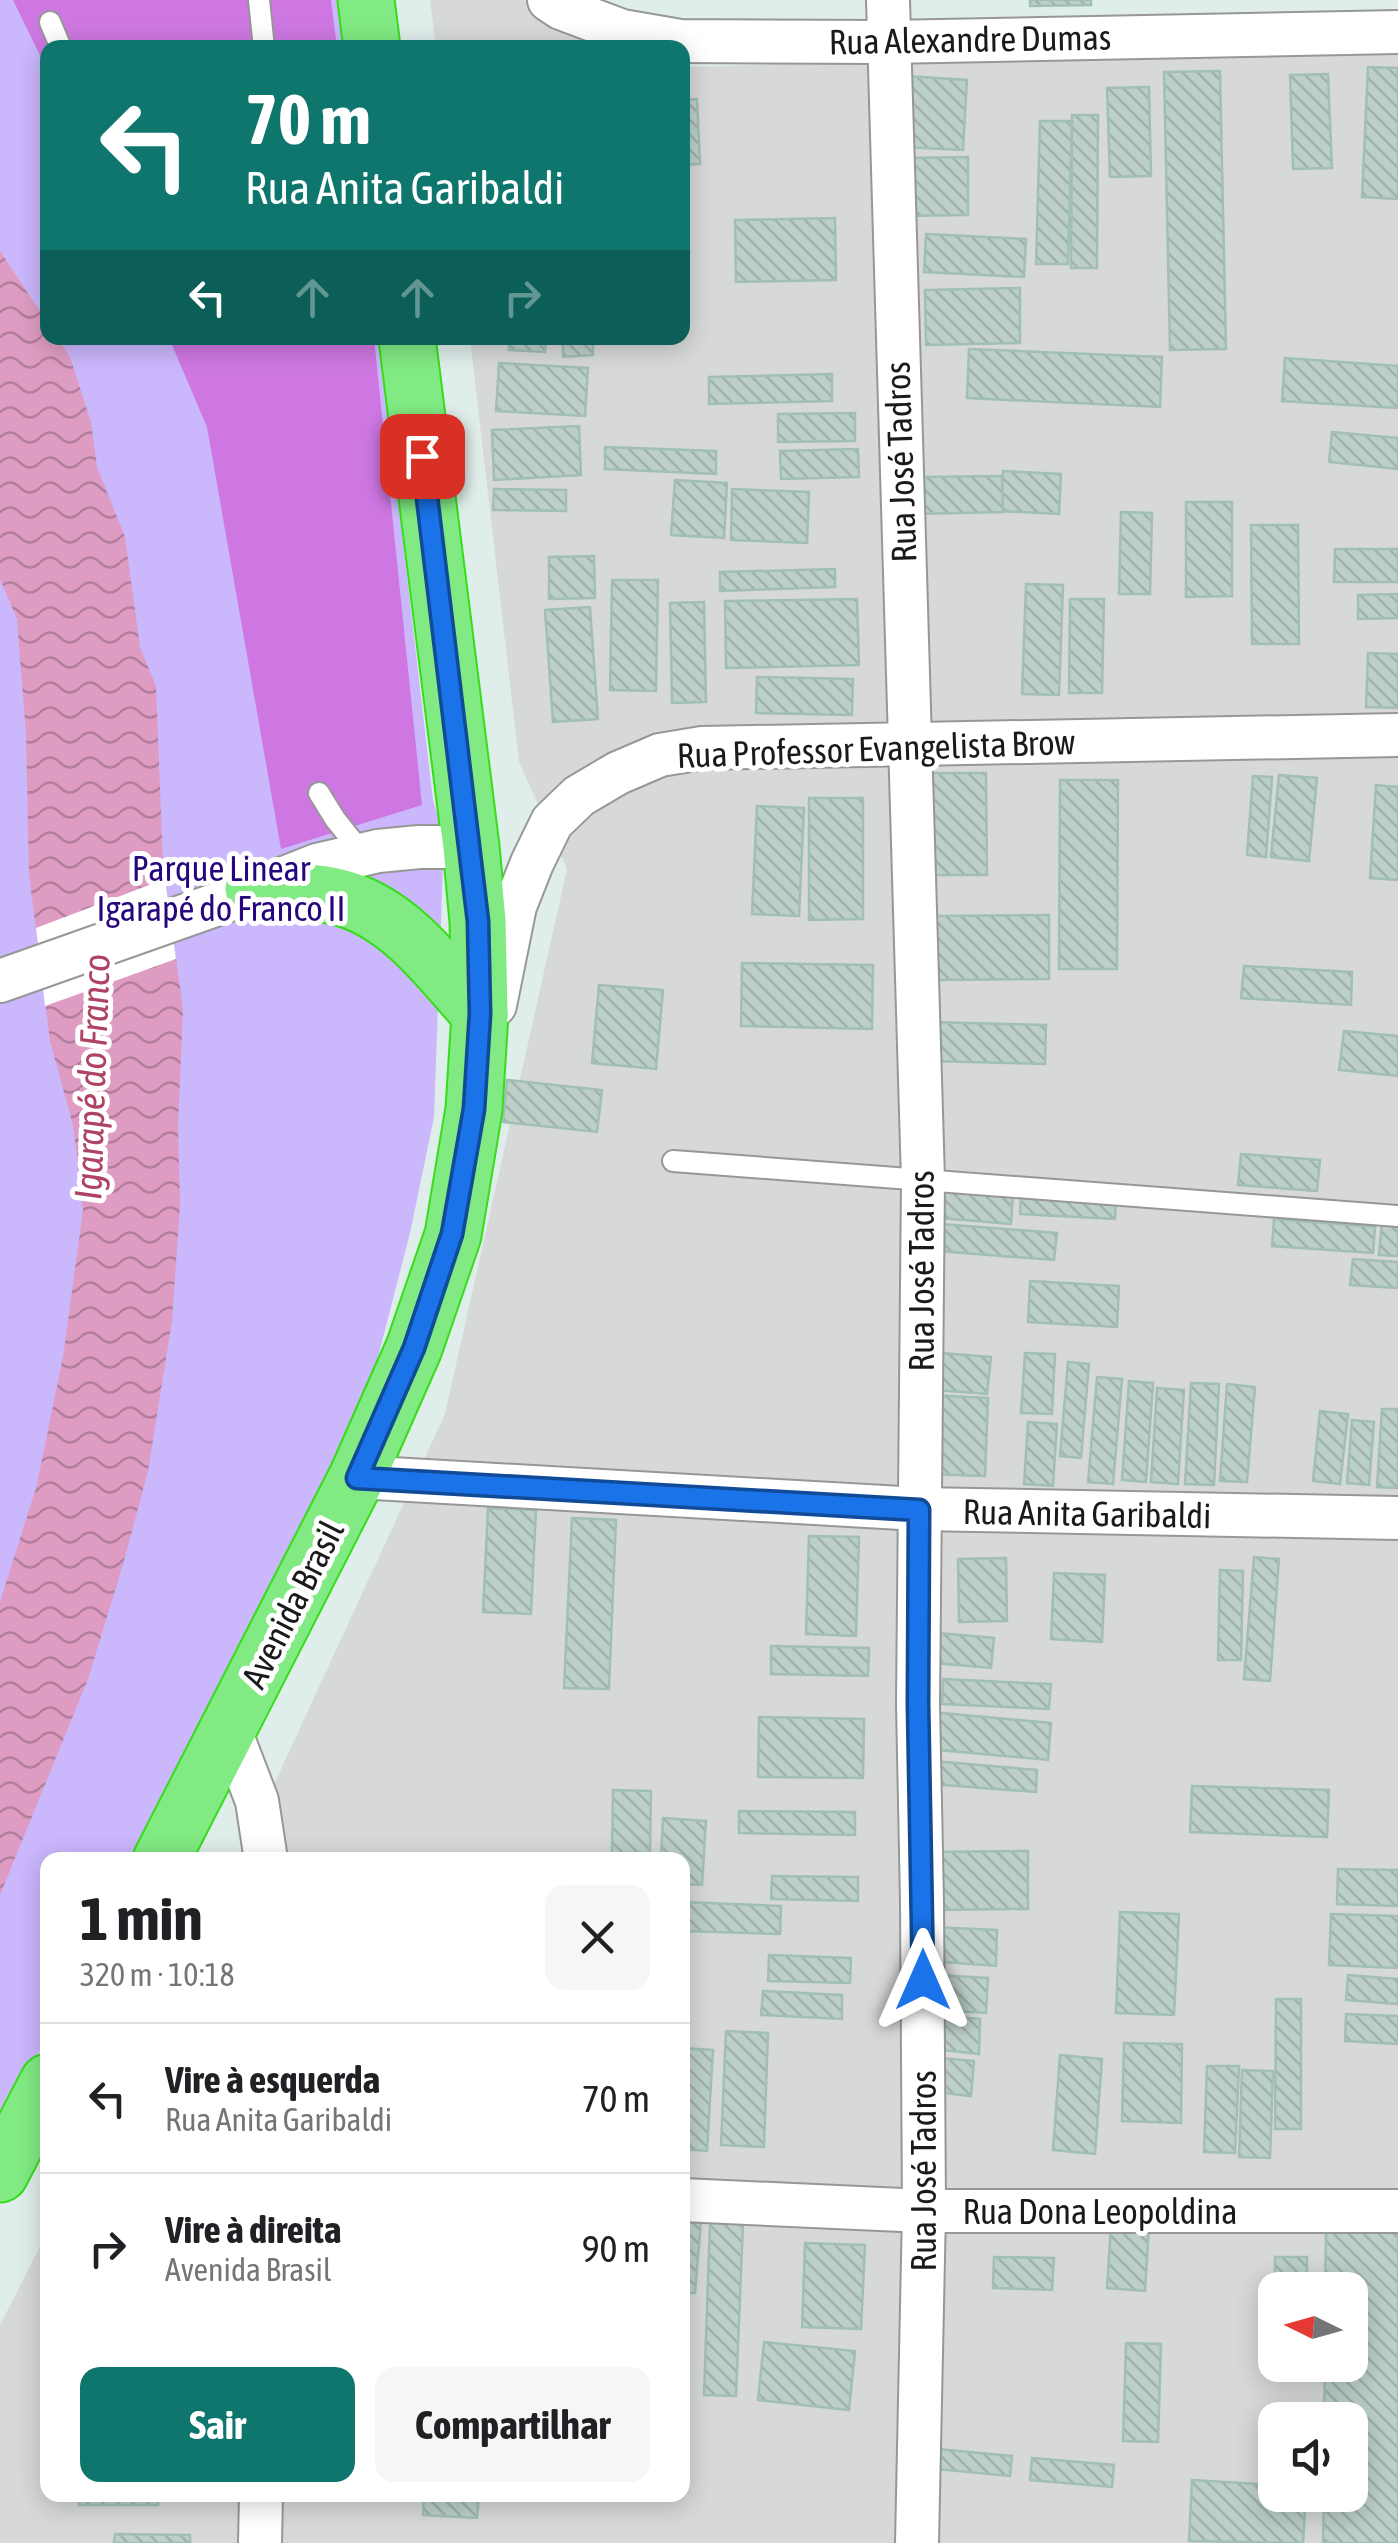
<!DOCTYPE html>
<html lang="pt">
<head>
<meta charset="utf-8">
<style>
  body { margin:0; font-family:"Asap Condensed",sans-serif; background:#f6f6f6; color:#202124; height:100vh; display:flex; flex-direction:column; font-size:38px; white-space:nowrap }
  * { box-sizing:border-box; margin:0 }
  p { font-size:32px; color:#757577 }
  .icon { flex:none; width:55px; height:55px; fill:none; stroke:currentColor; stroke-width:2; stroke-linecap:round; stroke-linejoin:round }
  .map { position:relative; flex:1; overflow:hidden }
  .sheet { position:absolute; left:40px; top:1852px; width:650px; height:650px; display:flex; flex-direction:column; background:#fff; border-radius:20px; box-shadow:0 5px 25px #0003 }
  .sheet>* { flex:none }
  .top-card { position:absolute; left:40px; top:40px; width:650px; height:305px; border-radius:20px; box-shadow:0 5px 25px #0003; background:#0f766e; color:#fff; overflow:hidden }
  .needle { width:65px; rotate:275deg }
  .tools { position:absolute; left:1258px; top:2272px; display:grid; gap:20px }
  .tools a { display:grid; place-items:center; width:110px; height:110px; border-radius:20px; background:#fff; box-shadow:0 5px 25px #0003; font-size:50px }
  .pin { position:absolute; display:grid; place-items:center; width:85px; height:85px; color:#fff; margin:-42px; border-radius:20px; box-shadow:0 5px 15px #0006 }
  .me { position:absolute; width:110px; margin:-55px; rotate:0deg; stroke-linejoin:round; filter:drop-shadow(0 0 8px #0008) }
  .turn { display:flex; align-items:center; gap:35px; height:210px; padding:0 40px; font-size:45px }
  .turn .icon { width:130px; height:130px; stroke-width:2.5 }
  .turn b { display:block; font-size:70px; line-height:85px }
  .lanes { display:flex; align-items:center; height:95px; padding:0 40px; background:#0003; justify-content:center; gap:50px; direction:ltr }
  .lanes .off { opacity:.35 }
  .round { display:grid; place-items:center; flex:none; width:105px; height:105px; border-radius:20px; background:#f6f6f6 }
  .summary { display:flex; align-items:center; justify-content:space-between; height:170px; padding:0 40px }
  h1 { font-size:60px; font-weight:700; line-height:75px }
  .cta { display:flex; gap:20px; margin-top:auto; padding:20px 40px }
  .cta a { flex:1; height:115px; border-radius:20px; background:#0f766e; color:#fff; font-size:40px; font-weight:700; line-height:115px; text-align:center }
  .cta a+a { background:#f6f6f6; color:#202124 }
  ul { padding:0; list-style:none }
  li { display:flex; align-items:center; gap:30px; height:150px; padding:0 40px; border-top:2px solid #e0e0e0 }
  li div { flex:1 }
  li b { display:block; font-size:38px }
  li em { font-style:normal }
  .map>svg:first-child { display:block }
</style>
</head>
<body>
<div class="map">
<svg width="1398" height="2543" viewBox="0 0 1398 2543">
  <defs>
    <pattern id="water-waves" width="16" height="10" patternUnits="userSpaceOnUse" patternTransform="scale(2.5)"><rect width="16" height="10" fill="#de9cc2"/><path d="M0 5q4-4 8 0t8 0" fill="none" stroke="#b37e9d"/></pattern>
    <pattern id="building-back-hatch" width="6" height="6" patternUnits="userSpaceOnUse" patternTransform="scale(2.5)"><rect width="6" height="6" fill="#bcd0c8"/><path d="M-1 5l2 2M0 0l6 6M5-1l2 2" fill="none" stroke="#a1b2ab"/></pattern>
  </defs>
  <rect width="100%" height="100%" fill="#dfedeb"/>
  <g fill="#d7d9d8" fill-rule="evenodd">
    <polygon points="430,0 524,0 605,47 436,47"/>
    <path d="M1398 53V2543H0V2325L47 2233 48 2495H682V1860H239L445 1414 567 869 519 762 470 338H682L683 67 958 59ZM1275 2290H1350V2365H1275ZM1275 2420H1350V2495H1275Z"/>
  </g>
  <polygon fill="#cab7fc" points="0,0 338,0 344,47 48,48 48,338 384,338 399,508 433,800 444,837 434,1117 410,1233 356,1442 134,1860 48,1860 47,2036 0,2132"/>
  <g fill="#ce77e2">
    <polygon points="13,0 331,0 337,47 48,48 47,70"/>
    <polygon points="169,338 374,338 422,805 281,849 207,427"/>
  </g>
  <polygon fill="url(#water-waves)" points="0,251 47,322 48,338 58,338 70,357 91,422 97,467 125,537 140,647 156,686 163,863 183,1010 178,1125 180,1205 172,1321 148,1471 124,1561 88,1679 0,1895 0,1602 36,1488 63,1357 83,1210 73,1125 50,1041 29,874 26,734 17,619 0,579"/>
  <polygon fill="#fff" points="165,879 176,959 45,1006 36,928"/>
  <g fill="url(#building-back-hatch)" stroke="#a1bfb4" stroke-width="2.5">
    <polygon points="1030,0 1091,0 1091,5 1030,6"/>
    <polygon points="1368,67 1398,68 1398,199 1362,197"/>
    <polygon points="1220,71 1226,349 1170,350 1164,72"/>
    <polygon points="1328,74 1332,168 1293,169 1290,75"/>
    <polygon points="906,76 967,80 963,150 902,147"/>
    <polygon points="1149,87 1151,176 1110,177 1107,88"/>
    <polygon points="697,99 700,164 682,165 682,100"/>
    <polygon points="1072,115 1098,115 1097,268 1071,268"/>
    <polygon points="1040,121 1072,121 1068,264 1036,264"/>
    <polygon points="968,157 968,215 902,216 901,158"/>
    <polygon points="835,218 836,280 736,282 735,220"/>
    <polygon points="926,234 1026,239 1024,277 924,272"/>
    <polygon points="1020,288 1020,343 926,345 925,290"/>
    <polygon points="509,338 546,338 545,352 509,350"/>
    <polygon points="563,338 593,338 593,355 563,357"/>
    <polygon points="969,349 1162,357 1160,407 967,398"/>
    <polygon points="1285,358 1398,366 1398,408 1282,401"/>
    <polygon points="499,363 588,368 585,416 496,411"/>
    <polygon points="832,374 832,401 709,404 709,377"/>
    <polygon points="855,413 855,441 778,442 778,414"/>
    <polygon points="579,426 581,475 494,480 492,430"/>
    <polygon points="1332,432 1398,438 1398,469 1329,462"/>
    <polygon points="605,447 716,451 716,474 605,469"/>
    <polygon points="858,449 859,477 781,479 780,451"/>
    <polygon points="1003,471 1061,474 1059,514 1001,511"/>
    <polygon points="1002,476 1003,512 917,514 916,477"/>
    <polygon points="675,480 727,483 724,538 671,535"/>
    <polygon points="494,489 566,490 566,511 493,510"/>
    <polygon points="732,489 809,492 807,543 731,540"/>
    <polygon points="1186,502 1232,502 1232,596 1186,597"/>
    <polygon points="1121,512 1152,513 1150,594 1119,594"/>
    <polygon points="1251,525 1298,525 1299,644 1252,644"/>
    <polygon points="1335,549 1398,549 1398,582 1334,582"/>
    <polygon points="594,556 595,598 549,599 549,557"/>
    <polygon points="835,569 835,587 720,591 720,572"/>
    <polygon points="612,580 658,580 656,691 610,690"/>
    <polygon points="1026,584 1063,585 1059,695 1022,694"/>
    <polygon points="1398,594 1398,618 1358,619 1358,595"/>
    <polygon points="857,599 859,665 726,668 725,601"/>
    <polygon points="1070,599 1104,599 1102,693 1069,693"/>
    <polygon points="704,602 706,702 672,703 670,603"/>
    <polygon points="590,607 598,719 553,722 545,610"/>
    <polygon points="1368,653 1398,654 1398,708 1366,707"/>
    <polygon points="757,677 853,679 852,715 756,713"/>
    <polygon points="924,773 986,773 987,875 925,875"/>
    <polygon points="1279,775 1317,778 1309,861 1271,857"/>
    <polygon points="1253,776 1272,777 1266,857 1247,855"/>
    <polygon points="1060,780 1118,780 1117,969 1059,969"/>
    <polygon points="1376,785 1398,787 1398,880 1370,878"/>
    <polygon points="809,798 863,798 863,919 809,920"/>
    <polygon points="757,806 804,808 799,916 752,914"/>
    <polygon points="1049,915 1049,979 933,980 933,916"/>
    <polygon points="742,963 873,965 872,1029 741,1026"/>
    <polygon points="1244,966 1352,972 1351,1005 1241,998"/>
    <polygon points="599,985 663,990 656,1069 592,1063"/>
    <polygon points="929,1022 1046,1025 1045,1064 928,1061"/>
    <polygon points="1344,1031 1398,1036 1398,1076 1339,1070"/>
    <polygon points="507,1080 602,1090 597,1132 503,1122"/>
    <polygon points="1241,1154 1320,1160 1317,1191 1238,1185"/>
    <polygon points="942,1186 1013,1192 1011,1224 940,1218"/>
    <polygon points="1021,1192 1116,1197 1115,1219 1020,1214"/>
    <polygon points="1274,1219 1375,1227 1373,1253 1272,1246"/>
    <polygon points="1382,1221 1398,1222 1398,1256 1379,1255"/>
    <polygon points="940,1224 1057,1233 1054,1260 938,1251"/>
    <polygon points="1353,1259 1398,1262 1398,1288 1350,1285"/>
    <polygon points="1030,1281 1119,1286 1117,1327 1028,1322"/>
    <polygon points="927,1352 991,1357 987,1394 924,1389"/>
    <polygon points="1025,1353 1055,1354 1052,1414 1021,1413"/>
    <polygon points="1068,1362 1089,1364 1081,1458 1060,1456"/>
    <polygon points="1097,1377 1122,1379 1113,1484 1088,1482"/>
    <polygon points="1129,1381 1153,1383 1146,1482 1122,1480"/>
    <polygon points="1191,1383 1219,1384 1214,1485 1185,1484"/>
    <polygon points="1227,1384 1255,1387 1247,1482 1220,1481"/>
    <polygon points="1157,1388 1184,1390 1178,1484 1151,1482"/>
    <polygon points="928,1395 988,1398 985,1476 925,1474"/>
    <polygon points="1382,1409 1398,1409 1398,1488 1377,1487"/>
    <polygon points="1320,1411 1348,1414 1340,1484 1313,1481"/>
    <polygon points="1352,1420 1374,1422 1369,1485 1347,1483"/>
    <polygon points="1028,1422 1057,1424 1053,1486 1024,1484"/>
    <polygon points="488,1508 536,1510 531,1614 483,1612"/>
    <polygon points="572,1518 616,1520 609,1689 564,1688"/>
    <polygon points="809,1536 859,1537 856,1636 806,1634"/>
    <polygon points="1254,1557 1279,1559 1270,1681 1244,1679"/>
    <polygon points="1006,1558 1007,1621 959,1622 958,1559"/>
    <polygon points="1220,1570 1243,1571 1241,1660 1218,1660"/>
    <polygon points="1054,1573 1105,1575 1102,1642 1051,1639"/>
    <polygon points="926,1632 994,1638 991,1668 923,1662"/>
    <polygon points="771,1646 869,1648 868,1676 771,1674"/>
    <polygon points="943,1679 1051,1684 1049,1709 942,1704"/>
    <polygon points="931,1712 1051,1723 1048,1760 928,1749"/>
    <polygon points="759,1717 864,1719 863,1778 758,1777"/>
    <polygon points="933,1761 1037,1770 1036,1792 931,1784"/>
    <polygon points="1192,1786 1329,1790 1327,1837 1190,1832"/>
    <polygon points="613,1790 651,1791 650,1853 612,1853"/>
    <polygon points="739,1811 855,1812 855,1835 739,1833"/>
    <polygon points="663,1818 706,1821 702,1885 682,1884 682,1860 661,1860"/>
    <polygon points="1028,1851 1028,1909 932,1910 932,1852"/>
    <polygon points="1338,1869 1398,1870 1398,1906 1337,1904"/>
    <polygon points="772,1876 858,1877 858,1901 771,1899"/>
    <polygon points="684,1902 781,1906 780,1934 683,1931"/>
    <polygon points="1120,1912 1179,1914 1174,2015 1116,2013"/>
    <polygon points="1331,1914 1398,1916 1398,1968 1329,1965"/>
    <polygon points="932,1927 997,1930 996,1966 930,1961"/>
    <polygon points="769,1955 851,1958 850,1983 768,1981"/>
    <polygon points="922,1974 988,1978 986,2013 920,2009"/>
    <polygon points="1348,1975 1398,1979 1398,2004 1346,2000"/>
    <polygon points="763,1991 842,1995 842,2019 761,2015"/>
    <polygon points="1276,1999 1301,1999 1301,2129 1275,2129"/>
    <polygon points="924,2014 980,2019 979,2054 924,2048"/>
    <polygon points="1346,2014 1398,2016 1398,2044 1345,2041"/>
    <polygon points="726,2031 768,2033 764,2147 721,2145"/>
    <polygon points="1124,2043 1182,2044 1181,2123 1122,2121"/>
    <polygon points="683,2048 713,2050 707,2151 682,2149"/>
    <polygon points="1060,2055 1102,2059 1095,2154 1053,2150"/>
    <polygon points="917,2056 974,2061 971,2096 917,2090"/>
    <polygon points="1207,2066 1239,2066 1235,2153 1204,2152"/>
    <polygon points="1242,2070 1273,2071 1270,2158 1239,2157"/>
    <polygon points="682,2220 701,2221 695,2293 682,2292"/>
    <polygon points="710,2222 743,2223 736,2396 704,2395"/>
    <polygon points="1111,2226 1149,2227 1145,2291 1107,2288"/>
    <polygon points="1326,2232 1398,2233 1398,2543 1323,2543 1324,2495 1350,2495 1350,2420 1324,2420 1325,2365 1350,2365 1350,2290 1325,2290"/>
    <polygon points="805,2243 865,2245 861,2329 802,2327"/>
    <polygon points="994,2257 1054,2258 1052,2290 993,2288"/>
    <rect x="1275" y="2257" width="32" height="33"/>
    <polygon points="764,2342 855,2351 849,2410 758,2400"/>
    <polygon points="1126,2343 1161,2344 1158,2442 1123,2441"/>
    <polygon points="938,2449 1012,2456 1010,2476 935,2469"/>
    <polygon points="1032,2458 1114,2465 1112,2487 1030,2480"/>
    <polygon points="1192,2480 1275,2485 1275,2495 1306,2495 1303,2543 1189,2541"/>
    <rect x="79" y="2495" width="79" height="10"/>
    <polygon points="424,2495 479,2495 477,2518 423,2515"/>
    <polygon points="115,2534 190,2535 190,2543 114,2543"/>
  </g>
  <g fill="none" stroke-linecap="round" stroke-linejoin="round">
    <defs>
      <g id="lane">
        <polyline points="259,0 264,48"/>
        <polyline points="50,22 61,48"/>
        <polyline points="319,793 335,819 363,854"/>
        <polyline points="673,1161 1398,1216"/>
      </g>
      <g id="street">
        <polyline points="549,0 561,8 622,31 680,41 888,42 1398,32"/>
        <polyline points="888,0 923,1180 918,1704 922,1902 924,2211 917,2543"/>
        <polyline points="0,981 229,900 317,865 378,851 419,847 471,847"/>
        <polyline points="495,1005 515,906 532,863 552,822 579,796 618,773 660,755 702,748 1398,735"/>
        <polyline points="357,1477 919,1509 1398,1518"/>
        <polyline points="229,1728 257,1801 266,1860"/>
        <polyline points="682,2200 924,2211 1398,2211"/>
        <polyline points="260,2543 261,2495"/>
      </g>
      <g id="highway">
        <polyline points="366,0 372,48"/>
        <path d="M253 889C283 891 317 890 346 899 403 917 441 971 480 1014"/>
        <polyline points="161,1860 357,1477 414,1348 453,1235 474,1109 480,1014 478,921 471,847 407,338"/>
        <polyline points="0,2174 48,2082"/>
      </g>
    </defs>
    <use href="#lane" stroke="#979797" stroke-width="24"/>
    <use href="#street" stroke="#979797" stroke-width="46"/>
    <use href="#highway" stroke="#35dd1a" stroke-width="59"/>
    <use href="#lane" stroke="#fff" stroke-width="20"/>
    <use href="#street" stroke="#fff" stroke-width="42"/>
    <use href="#highway" stroke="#81ea82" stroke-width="55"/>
  </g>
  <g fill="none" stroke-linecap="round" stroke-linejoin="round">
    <defs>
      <polyline id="route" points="422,456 478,921 480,1014 474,1109 452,1234 414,1348 357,1478 919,1510 918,1704 923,1980"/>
    </defs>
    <use href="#route" stroke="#114b97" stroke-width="25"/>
    <use href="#route" stroke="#1a73e8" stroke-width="18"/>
  </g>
  <g text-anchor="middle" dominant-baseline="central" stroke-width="10" stroke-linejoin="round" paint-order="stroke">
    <g font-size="35" fill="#1a1a1a" stroke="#fff">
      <text transform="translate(970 39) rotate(-1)">Rua Alexandre Dumas</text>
      <text transform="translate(900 462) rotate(-92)">Rua José Tadros</text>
      <text transform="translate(876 748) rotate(-2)">Rua Professor Evangelista Brow</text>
      <text transform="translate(921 1271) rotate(-90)">Rua José Tadros</text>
      <text transform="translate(1087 1513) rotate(1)">Rua Anita Garibaldi</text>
      <text transform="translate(292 1604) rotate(-63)">Avenida Brasil</text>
      <text transform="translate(923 2171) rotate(-90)">Rua José Tadros</text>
      <text x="1100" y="2211">Rua Dona Leopoldina</text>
    </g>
    <g font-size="35" fill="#27057c" stroke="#fff">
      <text x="221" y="868">Parque Linear<tspan x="221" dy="40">Igarapé do Franco II</tspan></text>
    </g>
    <g font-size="38" font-style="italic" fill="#ae4363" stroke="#fff">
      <text transform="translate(92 1077) rotate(-88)">Igarapé do Franco</text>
    </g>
  </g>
</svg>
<div class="tools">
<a><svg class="needle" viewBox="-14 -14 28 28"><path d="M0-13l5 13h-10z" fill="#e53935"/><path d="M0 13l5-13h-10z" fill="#757577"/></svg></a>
<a><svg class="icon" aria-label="sound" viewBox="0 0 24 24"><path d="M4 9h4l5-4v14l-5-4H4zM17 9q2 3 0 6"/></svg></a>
</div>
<div class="pin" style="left:422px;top:456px;background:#d93025"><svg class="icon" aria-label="arrive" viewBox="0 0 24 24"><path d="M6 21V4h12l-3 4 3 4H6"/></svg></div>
<svg class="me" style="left:923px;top:1980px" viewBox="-20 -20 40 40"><path d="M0-17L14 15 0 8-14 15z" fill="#1a73e8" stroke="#fff" stroke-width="4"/></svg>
<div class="top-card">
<div class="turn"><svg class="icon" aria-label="left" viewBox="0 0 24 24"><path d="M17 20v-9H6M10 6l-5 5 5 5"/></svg><div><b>70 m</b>Rua Anita Garibaldi</div></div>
<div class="lanes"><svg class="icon" aria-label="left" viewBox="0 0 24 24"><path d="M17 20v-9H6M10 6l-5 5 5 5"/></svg><svg class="icon off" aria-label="ahead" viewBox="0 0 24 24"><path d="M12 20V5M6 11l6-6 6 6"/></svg><svg class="icon off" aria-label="ahead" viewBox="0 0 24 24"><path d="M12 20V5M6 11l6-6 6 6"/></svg><svg class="icon off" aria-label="right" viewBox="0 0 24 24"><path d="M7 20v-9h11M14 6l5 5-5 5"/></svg></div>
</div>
<section class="sheet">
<div class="summary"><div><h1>1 min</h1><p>320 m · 10:18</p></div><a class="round"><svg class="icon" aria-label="close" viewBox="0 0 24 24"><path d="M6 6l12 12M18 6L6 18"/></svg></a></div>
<ul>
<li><svg class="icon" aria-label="left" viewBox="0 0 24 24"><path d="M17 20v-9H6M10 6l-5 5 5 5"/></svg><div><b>Vire à esquerda</b><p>Rua Anita Garibaldi</p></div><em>70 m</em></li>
<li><svg class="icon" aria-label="right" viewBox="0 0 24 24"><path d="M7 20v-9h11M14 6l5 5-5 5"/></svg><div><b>Vire à direita</b><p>Avenida Brasil</p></div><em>90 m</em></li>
</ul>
<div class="cta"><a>Sair</a><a>Compartilhar</a></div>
</section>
</div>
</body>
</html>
